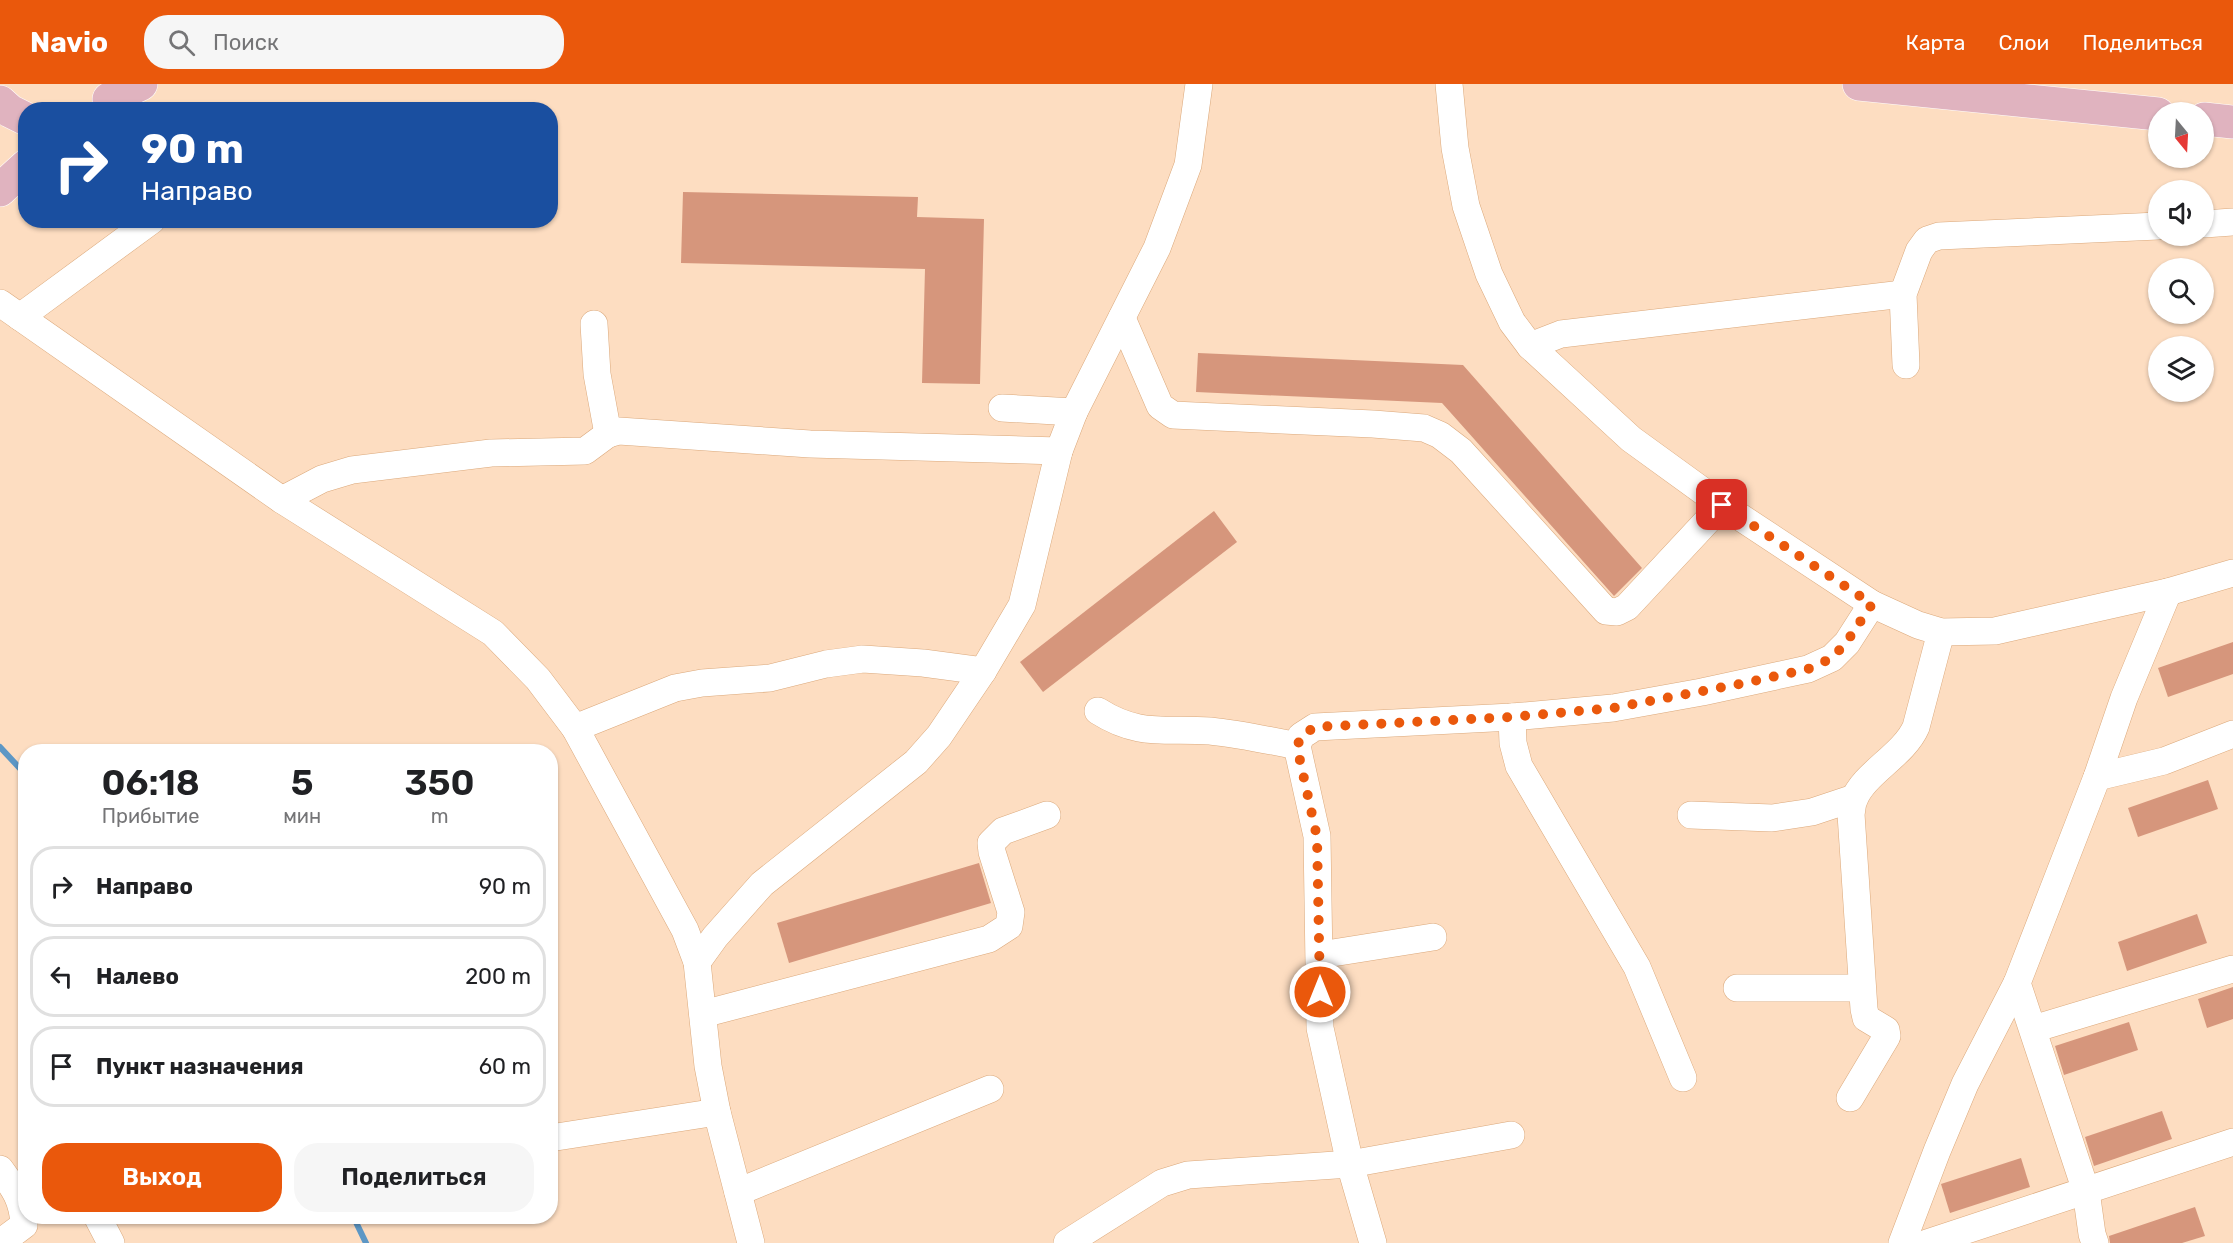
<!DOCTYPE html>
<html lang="ru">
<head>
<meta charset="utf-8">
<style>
  body { margin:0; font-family:Rubik,sans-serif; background:#f6f6f6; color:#202124; height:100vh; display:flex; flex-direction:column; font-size:22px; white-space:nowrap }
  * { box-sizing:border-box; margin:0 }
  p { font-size:20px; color:#757577 }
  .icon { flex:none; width:33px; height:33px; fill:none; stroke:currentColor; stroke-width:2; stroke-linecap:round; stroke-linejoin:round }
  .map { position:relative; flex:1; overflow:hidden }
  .drawer { position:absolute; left:18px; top:660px; width:540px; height:480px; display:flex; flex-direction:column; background:#fff; border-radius:24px; box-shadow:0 2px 4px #0004 }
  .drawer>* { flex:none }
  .banner { position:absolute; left:18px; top:18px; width:540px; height:126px; border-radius:24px; box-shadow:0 2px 4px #0004; background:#1a4fa0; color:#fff; overflow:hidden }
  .needle { width:39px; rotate:162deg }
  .fabs { position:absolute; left:2148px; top:18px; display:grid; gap:12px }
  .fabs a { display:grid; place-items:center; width:66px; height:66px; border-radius:50%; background:#fff; box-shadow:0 2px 4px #0004; font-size:30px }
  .pin { position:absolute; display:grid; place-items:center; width:51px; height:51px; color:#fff; margin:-26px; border-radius:12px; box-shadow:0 3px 9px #0006 }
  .me { position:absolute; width:66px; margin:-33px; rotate:0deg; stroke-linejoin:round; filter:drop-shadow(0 0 4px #0008) }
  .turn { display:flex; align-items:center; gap:21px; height:126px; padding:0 24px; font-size:27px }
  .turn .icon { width:78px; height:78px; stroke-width:2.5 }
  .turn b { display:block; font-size:42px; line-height:51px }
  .eta { display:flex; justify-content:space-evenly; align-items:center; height:102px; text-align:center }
  .eta b { font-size:36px; font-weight:600; line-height:42px }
  .button { display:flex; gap:12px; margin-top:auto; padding:12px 24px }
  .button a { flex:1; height:69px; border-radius:24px; background:#ea580c; color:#fff; font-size:24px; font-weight:600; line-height:69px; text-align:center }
  .button a+a { background:#f6f6f6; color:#202124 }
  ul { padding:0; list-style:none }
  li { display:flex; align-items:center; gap:18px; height:81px; margin:0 12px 9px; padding:0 12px; border:3px solid #e0e0e0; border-radius:24px }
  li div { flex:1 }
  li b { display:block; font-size:22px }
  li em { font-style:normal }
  header { display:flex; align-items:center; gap:36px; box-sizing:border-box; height:84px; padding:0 30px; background:#ea580c; color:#fff }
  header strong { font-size:28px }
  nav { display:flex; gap:33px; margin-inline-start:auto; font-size:21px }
  .search { width:420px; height:54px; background:#f6f6f6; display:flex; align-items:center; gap:15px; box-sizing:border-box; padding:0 21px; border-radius:24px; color:#757577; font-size:22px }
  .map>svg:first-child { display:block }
</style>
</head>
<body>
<header>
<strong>Navio</strong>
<div class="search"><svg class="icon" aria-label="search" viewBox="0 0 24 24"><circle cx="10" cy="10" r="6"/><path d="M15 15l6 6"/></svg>Поиск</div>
<nav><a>Карта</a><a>Слои</a><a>Поделиться</a></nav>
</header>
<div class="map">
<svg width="2233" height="1159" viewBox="0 0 2233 1159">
  <rect width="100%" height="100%" fill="#fdddc1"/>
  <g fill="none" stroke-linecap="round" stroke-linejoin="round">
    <g stroke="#5d97c5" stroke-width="6">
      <polyline points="0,663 26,691"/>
      <polyline points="353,1132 366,1159"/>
    </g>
  </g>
  <g fill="#d6967c">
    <polygon points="683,108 918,113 917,133 984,135 980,300 922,299 925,185 681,179"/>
    <polygon points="1198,269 1463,281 1642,484 1614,512 1442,319 1196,308"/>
    <polygon points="1214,427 1237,458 1043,608 1020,578"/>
    <polygon points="2233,558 2233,590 2168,613 2158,584"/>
    <polygon points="2208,696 2218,725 2138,753 2128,724"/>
    <polygon points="979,779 991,819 789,879 777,839"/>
    <polygon points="2197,830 2207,859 2127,887 2118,858"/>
    <polygon points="2233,903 2233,935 2207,944 2198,915"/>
    <polygon points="2129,938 2138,966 2064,991 2055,962"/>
    <polygon points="2162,1027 2172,1055 2094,1082 2085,1053"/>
    <polygon points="2021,1074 2030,1103 1950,1129 1941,1100"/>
    <polygon points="2195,1123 2205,1152 2182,1159 2110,1159 2109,1152"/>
  </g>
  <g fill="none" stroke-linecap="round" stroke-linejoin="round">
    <defs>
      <g id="minor">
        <polyline points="1449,0 1455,64 1466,122 1489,190 1512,238 1530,262 1631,355 1722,421 1872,520 1918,541 1941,548 1995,547 2168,508 2233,489"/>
        <polyline points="2204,140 2233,138"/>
        <polyline points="0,219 282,416 493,549 538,595 575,644 685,846 697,878 708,982 717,1028 751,1159"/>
        <polyline points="20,233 152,136"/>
        <polyline points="1122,234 1160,322 1173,331 1373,340 1424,344 1440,351 1461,367 1606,527 1617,528 1627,523 1722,421"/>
        <polyline points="594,240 597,290 608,350"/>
        <polyline points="1530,262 1561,250 1903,210"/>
        <polyline points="1906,281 1903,210 1919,167 1927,156 1939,152 2158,142"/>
        <polyline points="1002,324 1074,328"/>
        <polyline points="282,416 322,395 352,386 491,369 585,367 608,350 619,347 810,360 1059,367"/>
        <path d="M1098 627C1139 653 1164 644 1210 647 1239 650 1268 656 1297 662"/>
        <polyline points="1512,633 1513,659 1519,682 1637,883 1683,994"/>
        <polyline points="575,644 675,604 702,599 770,594 826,580 863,575 923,579 983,587"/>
        <polyline points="2097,693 2164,677 2233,650"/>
        <polyline points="1691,731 1772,734 1812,728 1854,714"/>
        <polyline points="1320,871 1433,853"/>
        <polyline points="697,878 715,853 762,800 916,678 939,652 983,587 1022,521 1059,367 1074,328 1157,164 1188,81 1199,0"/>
        <polyline points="1737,904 1862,904"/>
        <polyline points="703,930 989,855 1009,842 1011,828 992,768 991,759 1003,747 1047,731"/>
        <polyline points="2033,945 2233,885"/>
        <path d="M1850 1014 1887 952 1886 946 1866 934 1864 925 1851 730C1852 726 1852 720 1854 716 1863 690 1904 671 1916 643L1941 548"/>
        <polyline points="550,1054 717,1028"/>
        <path d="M0 1085C14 1104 23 1116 24 1141L0 1159"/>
        <polyline points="738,1108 990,1005"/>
        <polyline points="97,1132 111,1159"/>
        <polyline points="1067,1159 1162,1099 1188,1091 1350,1080 1511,1051"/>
        <polyline points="1373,1159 1350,1080 1320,944 1317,752 1297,662 1301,652 1315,643 1512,633 1613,624 1702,608 1808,585 1832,574 1847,559 1872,520"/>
        <polyline points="1902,1159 1937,1067 1965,1000 2017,899"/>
        <polyline points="1927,1159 2233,1058"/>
        <polyline points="2095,1159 2092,1150 2086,1107 2017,899 2097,693 2124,614 2168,508"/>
      </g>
      <g id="major">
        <polyline points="1859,0 2158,30"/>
        <polyline points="109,15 141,0"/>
        <polyline points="0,18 10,27 26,35"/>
        <polyline points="2204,35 2233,38"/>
        <polyline points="0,106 26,82"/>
      </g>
    </defs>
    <use href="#minor" stroke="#dba87a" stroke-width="28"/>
    <use href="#major" stroke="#fff" stroke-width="34"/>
    <use href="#minor" stroke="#fff" stroke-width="27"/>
    <use href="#major" stroke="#e0b3bf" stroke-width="33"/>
  </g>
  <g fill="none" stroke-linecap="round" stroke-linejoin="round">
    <polyline stroke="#ea580c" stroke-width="10" stroke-dasharray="0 18" points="1320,908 1317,753 1297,663 1301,652 1315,643 1512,633 1613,624 1745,599 1808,585 1832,574 1846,559 1872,520 1722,421"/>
  </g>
</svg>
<div class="fabs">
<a><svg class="needle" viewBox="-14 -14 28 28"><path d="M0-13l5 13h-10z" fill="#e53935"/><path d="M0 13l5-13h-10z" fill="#757577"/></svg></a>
<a><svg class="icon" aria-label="sound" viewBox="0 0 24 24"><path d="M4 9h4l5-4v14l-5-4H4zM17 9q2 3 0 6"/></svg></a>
<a><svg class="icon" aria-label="search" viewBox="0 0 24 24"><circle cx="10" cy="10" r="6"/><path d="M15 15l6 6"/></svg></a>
<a><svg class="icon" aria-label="layers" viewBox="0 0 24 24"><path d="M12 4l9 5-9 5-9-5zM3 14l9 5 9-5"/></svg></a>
</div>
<div class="pin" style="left:1722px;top:421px;background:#d93025"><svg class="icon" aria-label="arrive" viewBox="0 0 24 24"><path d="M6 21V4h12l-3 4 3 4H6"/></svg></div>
<svg class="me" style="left:1320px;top:908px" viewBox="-20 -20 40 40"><circle r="17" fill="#ea580c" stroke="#fff" stroke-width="3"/><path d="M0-11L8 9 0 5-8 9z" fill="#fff"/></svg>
<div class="banner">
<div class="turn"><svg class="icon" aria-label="right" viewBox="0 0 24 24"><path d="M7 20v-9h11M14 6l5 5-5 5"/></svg><div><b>90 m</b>Направо</div></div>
</div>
<section class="drawer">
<div class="eta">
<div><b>06:18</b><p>Прибытие</p></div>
<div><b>5</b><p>мин</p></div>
<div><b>350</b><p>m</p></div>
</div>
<ul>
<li><svg class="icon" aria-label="right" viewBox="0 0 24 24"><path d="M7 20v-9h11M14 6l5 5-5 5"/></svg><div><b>Направо</b></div><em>90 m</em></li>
<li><svg class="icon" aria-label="left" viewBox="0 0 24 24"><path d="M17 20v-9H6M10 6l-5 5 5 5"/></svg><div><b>Налево</b></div><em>200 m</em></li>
<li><svg class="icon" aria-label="arrive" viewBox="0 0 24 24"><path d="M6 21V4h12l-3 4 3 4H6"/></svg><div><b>Пункт назначения</b></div><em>60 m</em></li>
</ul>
<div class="button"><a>Выход</a><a>Поделиться</a></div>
</section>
</div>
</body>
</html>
